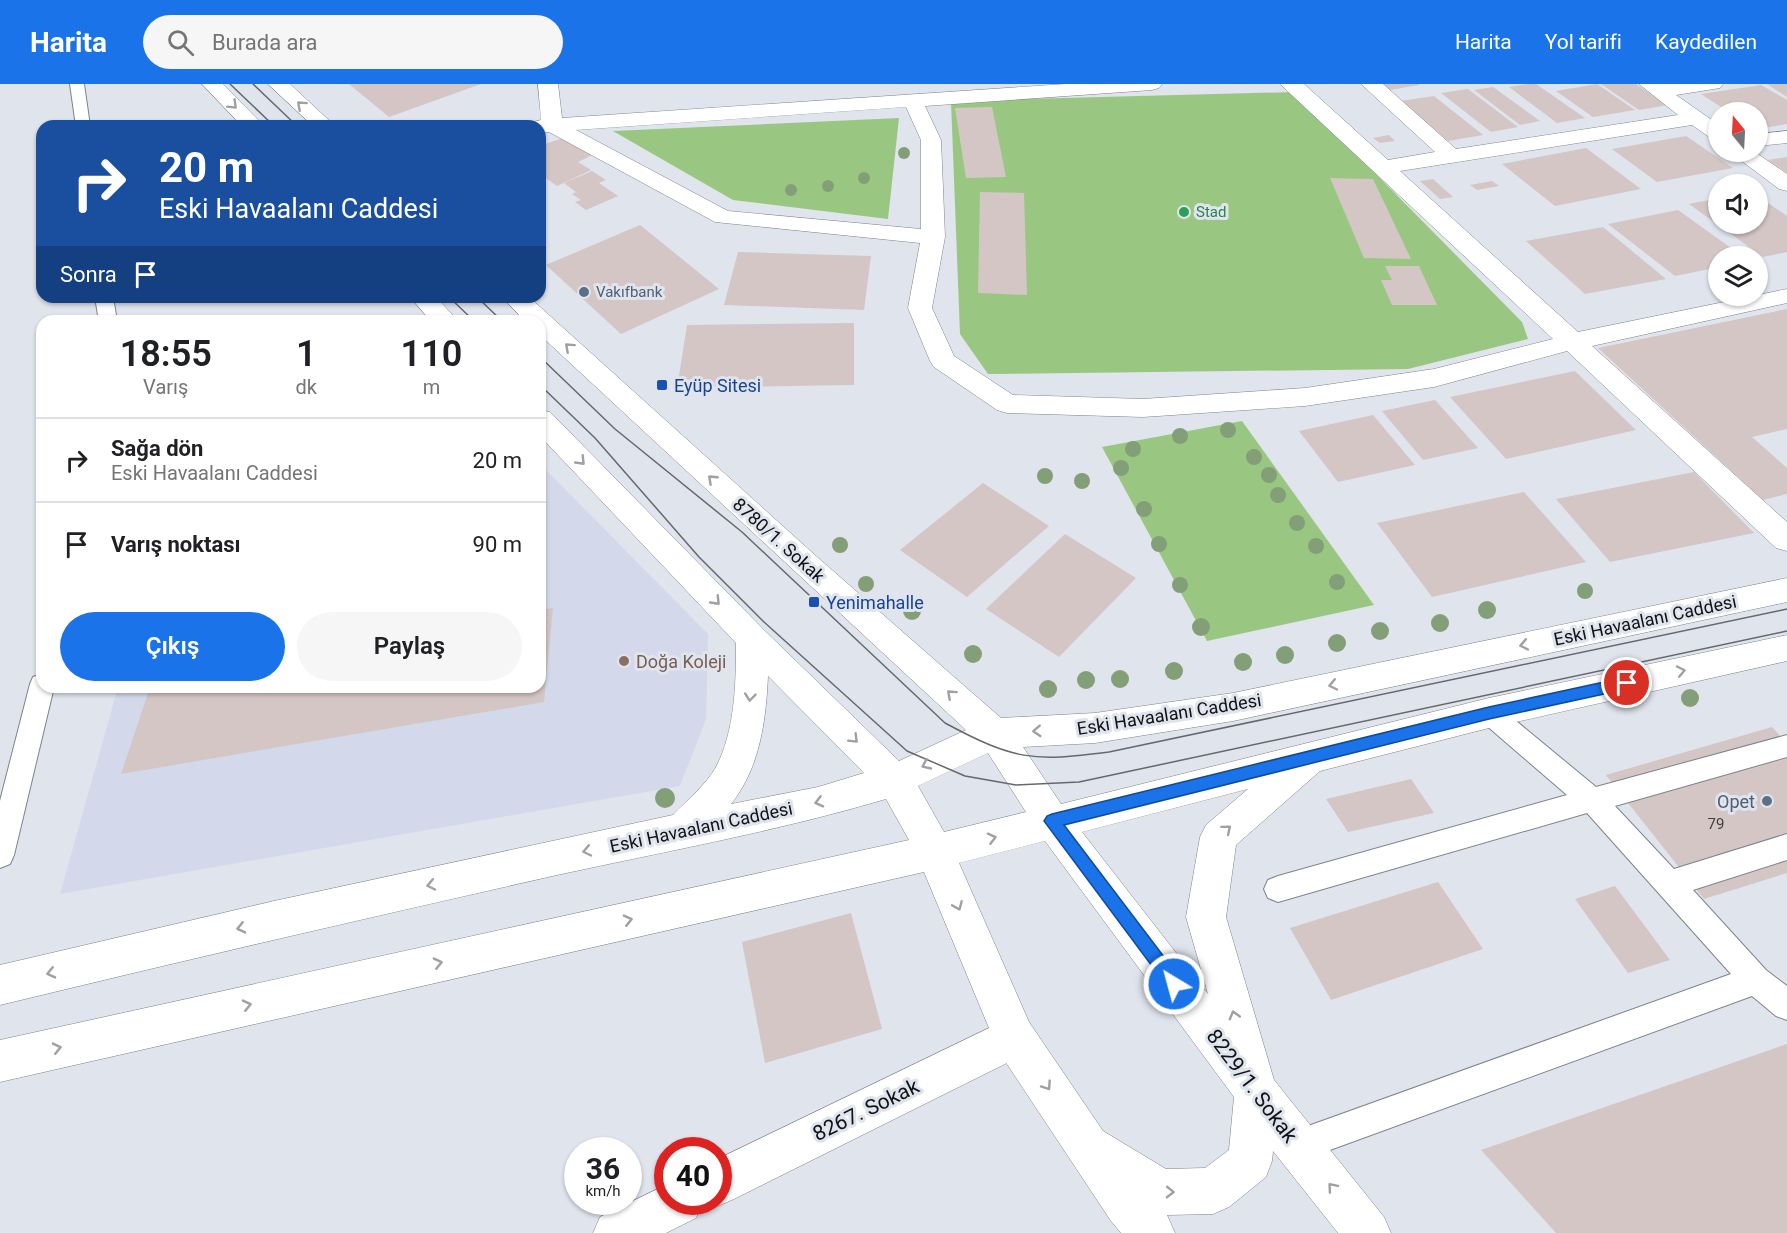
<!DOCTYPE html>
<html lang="tr">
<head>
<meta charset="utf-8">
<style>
  body { margin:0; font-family:Roboto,sans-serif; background:#f6f6f6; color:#202124; height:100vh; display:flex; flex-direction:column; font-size:22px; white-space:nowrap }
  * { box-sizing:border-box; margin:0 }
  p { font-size:20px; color:#757577 }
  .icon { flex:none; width:33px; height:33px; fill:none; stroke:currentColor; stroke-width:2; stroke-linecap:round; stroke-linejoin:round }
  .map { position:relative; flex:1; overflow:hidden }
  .drawer { position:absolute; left:36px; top:231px; width:510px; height:378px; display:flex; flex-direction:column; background:#fff; border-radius:18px; box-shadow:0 2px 4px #0004 }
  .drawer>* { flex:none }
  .top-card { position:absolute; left:36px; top:36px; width:510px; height:183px; border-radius:18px; box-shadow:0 2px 4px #0004; background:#1a4fa0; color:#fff; overflow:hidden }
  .needle { width:39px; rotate:342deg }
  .controls { position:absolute; left:1708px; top:18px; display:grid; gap:12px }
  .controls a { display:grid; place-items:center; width:60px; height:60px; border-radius:50%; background:#fff; box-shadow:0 2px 4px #0004; font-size:30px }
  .speed { position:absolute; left:564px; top:1053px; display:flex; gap:12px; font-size:30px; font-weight:700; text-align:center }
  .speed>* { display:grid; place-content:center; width:78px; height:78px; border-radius:50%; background:#fff; box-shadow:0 2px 4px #0004; line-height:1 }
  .speed small { font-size:15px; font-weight:400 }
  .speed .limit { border:9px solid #d22; background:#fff; color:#111 }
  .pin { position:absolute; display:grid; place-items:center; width:51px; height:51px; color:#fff; margin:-26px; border:3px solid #fff; border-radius:50%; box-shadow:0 2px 6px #0007 }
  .me { position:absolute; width:66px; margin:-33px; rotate:323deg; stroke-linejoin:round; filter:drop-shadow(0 0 4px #0008) }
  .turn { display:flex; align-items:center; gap:21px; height:126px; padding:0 24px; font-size:27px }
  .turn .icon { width:78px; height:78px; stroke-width:2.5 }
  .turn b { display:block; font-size:42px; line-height:51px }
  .then { display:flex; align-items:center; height:57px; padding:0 24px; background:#0003; gap:12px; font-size:22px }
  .eta { display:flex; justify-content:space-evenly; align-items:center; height:102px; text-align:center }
  .eta b { font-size:36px; font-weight:600; line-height:42px }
  .button { display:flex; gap:12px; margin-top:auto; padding:12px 24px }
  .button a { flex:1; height:69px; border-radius:36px; background:#1a73e8; color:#fff; font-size:24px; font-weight:600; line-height:69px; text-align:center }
  .button a+a { background:#f6f6f6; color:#202124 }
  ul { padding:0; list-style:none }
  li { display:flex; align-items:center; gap:18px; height:84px; padding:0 24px; border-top:2px solid #e0e0e0 }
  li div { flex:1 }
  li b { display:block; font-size:22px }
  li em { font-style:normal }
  header { display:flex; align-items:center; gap:36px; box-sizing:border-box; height:84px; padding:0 30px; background:#1a73e8; color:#fff }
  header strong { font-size:28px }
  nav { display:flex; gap:33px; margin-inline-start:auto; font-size:21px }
  .search { width:420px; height:54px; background:#f6f6f6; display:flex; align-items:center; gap:15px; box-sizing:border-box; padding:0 21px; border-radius:33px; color:#757577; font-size:22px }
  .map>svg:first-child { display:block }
</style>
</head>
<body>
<header>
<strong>Harita</strong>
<div class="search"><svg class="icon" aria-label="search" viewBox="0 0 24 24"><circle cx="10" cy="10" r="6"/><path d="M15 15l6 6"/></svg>Burada ara</div>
<nav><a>Harita</a><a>Yol tarifi</a><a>Kaydedilen</a></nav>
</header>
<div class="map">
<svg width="1787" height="1149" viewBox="0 0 1787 1149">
  <rect width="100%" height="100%" fill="#e0e4ed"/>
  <polygon fill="#d3d9ea" points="540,380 708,550 706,635 680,702 60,810 118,603 540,603"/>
  <g fill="#99c781">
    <polygon points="1295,8 1522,238 1528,255 1408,285 988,290 960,250 951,17"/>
    <polygon points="899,34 888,135 733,116 613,47"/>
    <polygon points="1242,337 1374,521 1207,557 1102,363"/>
  </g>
  <g fill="#d3c6c5">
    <polygon points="349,0 481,0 389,33"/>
    <polygon points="1383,0 1419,0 1419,1 1390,6"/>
    <polygon points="1528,0 1536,0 1585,34 1557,39 1509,3"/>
    <polygon points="1597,0 1635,26 1593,33 1556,7"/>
    <polygon points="1601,0 1636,0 1668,21 1639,26"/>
    <polygon points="1767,0 1787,0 1787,13"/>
    <polygon points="1761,1 1787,16 1787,40 1758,45 1758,28 1729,28 1701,10"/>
    <polygon points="1493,3 1540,37 1520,41 1474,6"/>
    <polygon points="1468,5 1518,43 1491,48 1441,9"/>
    <polygon points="1434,12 1483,51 1448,57 1400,17"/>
    <polygon points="992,23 1006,93 966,94 955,24"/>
    <polygon points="1389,51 1395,57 1380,59 1373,54"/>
    <polygon points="1686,52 1733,84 1657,98 1612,65"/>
    <polygon points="566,53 594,70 578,78 591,86 557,102 540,90 540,85 543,84 545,60"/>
    <polygon points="1586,64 1641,105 1555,122 1502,80"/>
    <polygon points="1787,73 1787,89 1768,76"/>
    <polygon points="592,87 606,96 599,99 618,112 586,126 575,118 581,116 572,110 576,108 564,99"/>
    <polygon points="1330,94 1373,95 1411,175 1364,174"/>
    <polygon points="1433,95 1453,113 1440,115 1420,97"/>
    <polygon points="1492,97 1499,102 1477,106 1470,101"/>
    <polygon points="980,108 1024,109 1027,211 978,209"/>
    <polygon points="1758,112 1787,132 1787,168 1763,173 1689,120 1719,114 1719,140 1758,140"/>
    <polygon points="1678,126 1742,172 1719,172 1719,183 1675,192 1608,140"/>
    <polygon points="640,141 719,205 621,250 546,181"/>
    <polygon points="1603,143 1666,195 1585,210 1526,157"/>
    <polygon points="738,168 871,172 864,226 724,221"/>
    <polygon points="1385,182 1419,182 1437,221 1392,221 1381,196 1392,196"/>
    <polygon points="1787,225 1787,345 1752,353 1787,384 1787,410 1763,416 1598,264"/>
    <polygon points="854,239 854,301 677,304 687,241"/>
    <polygon points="1575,287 1636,346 1506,375 1450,313"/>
    <polygon points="1435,316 1478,364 1423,376 1382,327"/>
    <polygon points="1373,331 1415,381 1338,398 1299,347"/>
    <polygon points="1694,388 1754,449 1610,478 1556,415"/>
    <polygon points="983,399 1049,442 967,513 900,466"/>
    <polygon points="1524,408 1586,478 1432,513 1377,439"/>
    <polygon points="1065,450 1136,494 1059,573 986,525"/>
    <polygon points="553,524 544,618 121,690 150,603 540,603 540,526"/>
    <polygon points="1772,643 1785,657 1787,656 1787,789 1704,815 1606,691"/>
    <polygon points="1411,695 1434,729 1348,748 1326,715"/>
    <polygon points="1438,798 1483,865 1331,916 1290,844"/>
    <polygon points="1615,802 1670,876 1628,889 1575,815"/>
    <polygon points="851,829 882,945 765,979 742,858"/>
    <polygon points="1787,960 1787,1149 1556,1149 1481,1066"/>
  </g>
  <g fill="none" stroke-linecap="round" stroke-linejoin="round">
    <defs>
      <g id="service">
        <polygon points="70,0 84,0 90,42 76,42"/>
        <polygon points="95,213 113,213 117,237 99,237"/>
        <polygon points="42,590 42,603 54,603 14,771 10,780 0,784 0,717 30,600 33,593"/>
        <polygon points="1489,618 1498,622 1596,703 1787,651 1787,673 1615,722 1674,785 1787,750 1787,776 1693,806 1766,886 1787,902 1787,936 1776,932 1752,912 1297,1078 1286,1073 1281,1062 1286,1051 1297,1046 1731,890 1587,729 1278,818 1268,814 1264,805 1268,796 1278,792 1567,711 1480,636 1477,629 1480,622"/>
      </g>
      <g id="minor">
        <path d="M538 0H558L562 34 1066 0H1162L1159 4 1152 6 925 22 941 56 945 153 932 224 954 272 1013 311 1143 315 1305 304 1434 285 1553 255 1280 0H1304L1388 76 1435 68 1361 0H1383L1456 65 1678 31 1639 0H1723L1720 4 1676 11 1719 41V57L1712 55 1692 41 1400 87 1578 248 1787 205V219L1592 262 1787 438V467L1776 464 1567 267 1434 303 1305 322 1143 333 1007 329 997 326 934 283 930 277 908 224 920 159 715 138 549 48H540V42H530L533 38 541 36ZM906 23 921 56V145L728 127 576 46Z"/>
        <polygon points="1787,47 1787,59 1758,62 1758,50"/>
        <polygon points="1732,68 1755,68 1787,90 1787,107 1779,105 1735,72"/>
        <polygon points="1014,932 1029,938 1035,953 1029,968 734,1115 718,1122 708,1118 718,1118 718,1075"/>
        <polygon points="668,1100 668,1118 703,1118 696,1134 666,1149 593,1149 600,1133"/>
      </g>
      <g id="tertiary">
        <polygon points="202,0 223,0 264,42 242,42"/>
        <polygon points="268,0 290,0 335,42 313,42"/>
        <polygon points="410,213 436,213 458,237 431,237"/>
        <path d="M502 213H529L816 472 1001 634 1095 629 1233 609 1787 494V518L1233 637 1095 659 1023 663 1061 720 1489 614 1787 551V577L1489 644 1320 687 1236 761 1226 833 1274 996 1384 1133 1391 1149H1338L1273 1067 1272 1077 1266 1093 1229 1123 1213 1130 1167 1131 1175 1149H1121L1111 1137 999 968 924 788 0 998V956L909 756 886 715C778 747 667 767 557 791 371 833 185 876 0 921V881L274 817 673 731C687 716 706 701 716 683 735 647 736 599 736 559L540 352V326L550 328 764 546 899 677 966 646 540 251V237H525ZM768 592 864 689 818 703 731 720C760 684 766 636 768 592ZM988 669 1026 728 944 748 918 702ZM1248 705 1206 741 1200 753 1186 833 1208 910 1082 748ZM1045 757 1234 1013 1229 1066 1205 1084 1166 1085 1103 1047 1029 938 959 779Z"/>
      </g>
    </defs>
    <use href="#service" stroke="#7f838c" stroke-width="2"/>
    <use href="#minor" stroke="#7f838c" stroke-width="1"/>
    <use href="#tertiary" stroke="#7f838c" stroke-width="1"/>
    <use href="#service" fill="#fff" fill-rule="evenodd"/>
    <use href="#minor" fill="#fff" fill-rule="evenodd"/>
    <use href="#tertiary" fill="#fff" fill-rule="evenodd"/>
    <g stroke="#66686e" stroke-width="1.5">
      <polyline points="230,0 274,42"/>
      <polyline points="253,0 297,42"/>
      <polyline points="449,213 474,237"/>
      <polyline points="477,213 502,237"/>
      <path d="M540 273 615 345 742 448 945 639C1014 676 1032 678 1109 668L1787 525"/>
      <polyline points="540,301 595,354 699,473 764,538 907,667 965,692 1016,701 1079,698 1787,547"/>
    </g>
  </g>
  <g fill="#839f77">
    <circle cx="904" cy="69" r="6"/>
    <circle cx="864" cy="94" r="6"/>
    <circle cx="828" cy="102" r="6"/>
    <circle cx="791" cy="106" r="6"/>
    <circle cx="1228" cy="346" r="8"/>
    <circle cx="1180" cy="352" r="8"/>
    <circle cx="1133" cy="365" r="8"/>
    <circle cx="1254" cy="373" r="8"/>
    <circle cx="1121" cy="384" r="8"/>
    <circle cx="1269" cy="391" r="8"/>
    <circle cx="1045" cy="392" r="8"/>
    <circle cx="1082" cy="397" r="8"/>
    <circle cx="1278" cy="411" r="8"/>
    <circle cx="1144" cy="425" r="8"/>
    <circle cx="1297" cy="439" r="8"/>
    <circle cx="1159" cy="460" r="8"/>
    <circle cx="840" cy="461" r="8"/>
    <circle cx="1316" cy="462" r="8"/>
    <circle cx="1337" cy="498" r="8"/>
    <circle cx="866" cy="500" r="8"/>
    <circle cx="1180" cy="501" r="8"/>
    <circle cx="1585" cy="507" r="8"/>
    <circle cx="1487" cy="526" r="9"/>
    <circle cx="912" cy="527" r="9"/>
    <circle cx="1440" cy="539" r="9"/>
    <circle cx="1201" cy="543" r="9"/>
    <circle cx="1380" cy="547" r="9"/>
    <circle cx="1337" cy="559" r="9"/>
    <circle cx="973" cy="570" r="9"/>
    <circle cx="1285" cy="571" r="9"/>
    <circle cx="1243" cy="578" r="9"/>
    <circle cx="1174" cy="587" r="9"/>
    <circle cx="1120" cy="595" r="9"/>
    <circle cx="1086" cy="596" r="9"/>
    <circle cx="1048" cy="605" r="9"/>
    <circle cx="1690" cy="614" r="9"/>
    <circle cx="665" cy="714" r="10"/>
  </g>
  <defs><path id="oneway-chevron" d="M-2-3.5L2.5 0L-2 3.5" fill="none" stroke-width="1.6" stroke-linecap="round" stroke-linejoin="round" transform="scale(1.5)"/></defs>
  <g stroke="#a0a0a2">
    <use href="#oneway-chevron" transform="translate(233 21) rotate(45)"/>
    <use href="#oneway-chevron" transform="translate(301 21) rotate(-138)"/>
    <use href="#oneway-chevron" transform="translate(569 263) rotate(-138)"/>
    <use href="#oneway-chevron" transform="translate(581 377) rotate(46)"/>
    <use href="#oneway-chevron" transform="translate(712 395) rotate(-137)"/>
    <use href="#oneway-chevron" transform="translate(716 517) rotate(46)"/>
    <use href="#oneway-chevron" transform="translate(1524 561) rotate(168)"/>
    <use href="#oneway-chevron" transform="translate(1681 587) rotate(-12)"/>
    <use href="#oneway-chevron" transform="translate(1333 601) rotate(168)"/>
    <use href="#oneway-chevron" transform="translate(951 610) rotate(-138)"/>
    <use href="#oneway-chevron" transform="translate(750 613) rotate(96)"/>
    <use href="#oneway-chevron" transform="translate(1037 647) rotate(177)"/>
    <use href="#oneway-chevron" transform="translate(854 655) rotate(45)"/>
    <use href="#oneway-chevron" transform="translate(926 681) rotate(155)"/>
    <use href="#oneway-chevron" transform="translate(819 718) rotate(166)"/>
    <use href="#oneway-chevron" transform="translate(1227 745) rotate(-40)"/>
    <use href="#oneway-chevron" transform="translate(992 754) rotate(-14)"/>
    <use href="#oneway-chevron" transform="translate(587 767) rotate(168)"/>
    <use href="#oneway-chevron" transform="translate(431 801) rotate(168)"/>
    <use href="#oneway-chevron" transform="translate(958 822) rotate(67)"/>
    <use href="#oneway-chevron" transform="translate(628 836) rotate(-13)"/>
    <use href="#oneway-chevron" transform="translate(241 844) rotate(167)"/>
    <use href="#oneway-chevron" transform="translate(438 879) rotate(-13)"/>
    <use href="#oneway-chevron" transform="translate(51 889) rotate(167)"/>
    <use href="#oneway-chevron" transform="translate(247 921) rotate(-13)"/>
    <use href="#oneway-chevron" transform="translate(1234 931) rotate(-106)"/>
    <use href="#oneway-chevron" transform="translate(57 964) rotate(-13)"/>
    <use href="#oneway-chevron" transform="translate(1047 1002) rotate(56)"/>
    <use href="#oneway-chevron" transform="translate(1332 1103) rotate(-130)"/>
    <use href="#oneway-chevron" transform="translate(1170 1108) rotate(1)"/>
  </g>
  <polygon fill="#1a73e8" stroke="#114b97" stroke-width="1.5" points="1627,593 1632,595 1634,599 1632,603 1627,605 1489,635 1064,741 1180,894 1183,900 1180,905 1174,908 1169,905 1044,737 1047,732 1052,730 1489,623"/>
  <circle fill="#2e9e5b" stroke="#e0e4ed" stroke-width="2" cx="1184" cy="128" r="6"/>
  <g fill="#5c6f8a" stroke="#e0e4ed" stroke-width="2">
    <circle cx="584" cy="208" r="6"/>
    <circle cx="1767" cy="717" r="6"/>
  </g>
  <g fill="#1a4fb4" stroke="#e0e4ed" stroke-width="2">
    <rect x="656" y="295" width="12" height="12" rx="3"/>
    <rect x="808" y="512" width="12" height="12" rx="3"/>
  </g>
  <circle fill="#8d6e63" stroke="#e0e4ed" stroke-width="2" cx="624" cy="577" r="6"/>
  <g text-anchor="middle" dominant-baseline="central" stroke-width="6" stroke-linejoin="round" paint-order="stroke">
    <g font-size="15" fill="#27864d" stroke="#e0e4ed" text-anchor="start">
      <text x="1196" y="128">Stad</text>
    </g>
    <g font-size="15" fill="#4e5e75" stroke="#e0e4ed" text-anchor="start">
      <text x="596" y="208">Vakıfbank</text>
    </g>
    <g font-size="15" fill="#423f42">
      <text x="1716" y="740">79</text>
    </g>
    <g font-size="18" fill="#164399" stroke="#e0e4ed" text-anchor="start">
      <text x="674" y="301">Eyüp Sitesi</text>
      <text x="826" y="518">Yenimahalle</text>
    </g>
    <g font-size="18" fill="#111216" stroke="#e0e4ed">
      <text transform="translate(779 456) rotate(42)">8780/1. Sokak</text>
      <text transform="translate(1645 536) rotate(-12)">Eski Havaalanı Caddesi</text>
      <text transform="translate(1169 630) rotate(-9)">Eski Havaalanı Caddesi</text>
      <text transform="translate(701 743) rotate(-12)">Eski Havaalanı Caddesi</text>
    </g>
    <g font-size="18" fill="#785e54" stroke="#e0e4ed" text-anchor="start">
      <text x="636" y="577">Doğa Koleji</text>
    </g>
    <g font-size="18" fill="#4e5e75" stroke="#e0e4ed" text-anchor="end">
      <text x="1755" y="717">Opet</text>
    </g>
    <g font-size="21" fill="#111216" stroke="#e0e4ed">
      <text transform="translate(1252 1002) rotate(53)">8229/1. Sokak</text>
      <text transform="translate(866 1026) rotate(-26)">8267. Sokak</text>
    </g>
  </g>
</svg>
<div class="controls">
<a><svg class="needle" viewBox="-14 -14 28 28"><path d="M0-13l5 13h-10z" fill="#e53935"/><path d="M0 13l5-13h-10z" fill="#757577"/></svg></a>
<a><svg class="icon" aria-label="sound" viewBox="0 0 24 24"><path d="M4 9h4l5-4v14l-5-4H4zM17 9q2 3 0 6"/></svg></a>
<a><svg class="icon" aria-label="layers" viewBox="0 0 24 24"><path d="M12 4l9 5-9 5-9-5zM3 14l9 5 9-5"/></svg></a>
</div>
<div class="speed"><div>36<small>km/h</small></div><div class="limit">40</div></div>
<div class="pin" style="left:1627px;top:599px;background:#d93025"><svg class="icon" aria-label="arrive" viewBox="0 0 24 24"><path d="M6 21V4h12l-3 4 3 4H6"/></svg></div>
<svg class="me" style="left:1174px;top:900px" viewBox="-20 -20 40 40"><circle r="17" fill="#1a73e8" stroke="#fff" stroke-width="3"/><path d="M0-11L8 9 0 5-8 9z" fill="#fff"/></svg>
<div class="top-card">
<div class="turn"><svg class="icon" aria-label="right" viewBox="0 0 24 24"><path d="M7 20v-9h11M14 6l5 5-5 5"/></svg><div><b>20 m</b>Eski Havaalanı Caddesi</div></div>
<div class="then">Sonra<svg class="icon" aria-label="arrive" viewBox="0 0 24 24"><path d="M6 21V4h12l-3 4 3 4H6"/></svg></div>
</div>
<section class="drawer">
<div class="eta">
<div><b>18:55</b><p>Varış</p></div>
<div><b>1</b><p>dk</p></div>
<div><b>110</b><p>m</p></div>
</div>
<ul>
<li><svg class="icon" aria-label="right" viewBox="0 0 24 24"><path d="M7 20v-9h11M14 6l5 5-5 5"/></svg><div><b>Sağa dön</b><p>Eski Havaalanı Caddesi</p></div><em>20 m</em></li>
<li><svg class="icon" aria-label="arrive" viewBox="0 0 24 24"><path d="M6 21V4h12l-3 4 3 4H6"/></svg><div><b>Varış noktası</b></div><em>90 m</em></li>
</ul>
<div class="button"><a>Çıkış</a><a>Paylaş</a></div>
</section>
</div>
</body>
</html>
